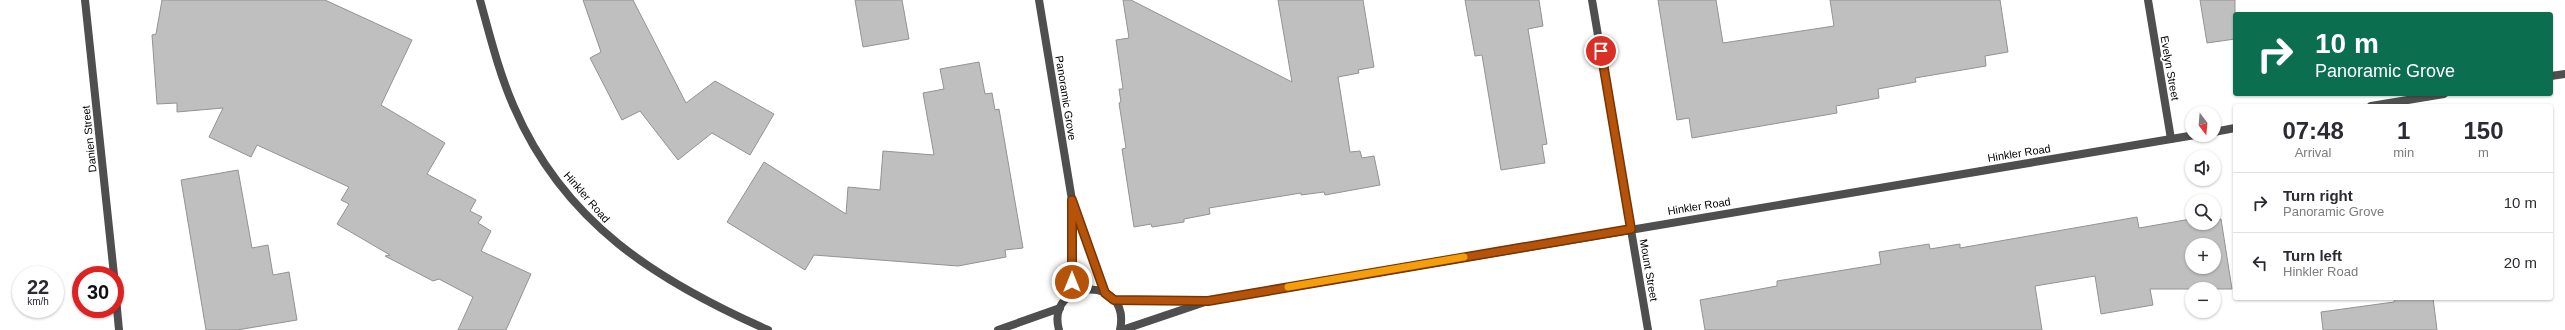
<!DOCTYPE html>
<html lang="en">
<head>
<meta charset="utf-8">
<style>
  body { margin:0; font-family:Helvetica,sans-serif; background:#f2f2f3; color:#2b2b33; height:100vh; display:flex; flex-direction:column; font-size:15px; white-space:nowrap }
  * { box-sizing:border-box; margin:0 }
  p { font-size:13px; color:#7c7c81 }
  .icon { flex:none; width:22px; height:22px; fill:none; stroke:currentColor; stroke-width:2; stroke-linecap:round; stroke-linejoin:round }
  .map { position:relative; flex:1; overflow:hidden }
  .panel { position:absolute; left:2233px; top:104px; width:320px; height:196px; display:flex; flex-direction:column; background:#fff; border-radius:4px; box-shadow:0 1px 3px #0004 }
  .panel>* { flex:none }
  .banner { position:absolute; left:2233px; top:12px; width:320px; height:84px; border-radius:4px; box-shadow:0 1px 3px #0004; background:#0b6e4f; color:#fff; overflow:hidden }
  .needle { width:26px; rotate:164deg }
  .buttons { position:absolute; left:2185px; top:106px; display:grid; gap:8px }
  .buttons a { display:grid; place-items:center; width:36px; height:36px; border-radius:50%; background:#fff; box-shadow:0 1px 3px #0004; font-size:20px }
  .speed { position:absolute; left:12px; top:266px; display:flex; gap:8px; font-size:20px; font-weight:700; text-align:center }
  .speed>* { display:grid; place-content:center; width:52px; height:52px; border-radius:50%; background:#fff; box-shadow:0 1px 3px #0004; line-height:1 }
  .speed small { font-size:10px; font-weight:400 }
  .speed .limit { border:6px solid #d22; background:#fff; color:#111 }
  .pin { position:absolute; display:grid; place-items:center; width:34px; height:34px; color:#fff; margin:-17px; border:2px solid #fff; border-radius:50%; box-shadow:0 1px 4px #0007 }
  .me { position:absolute; width:44px; margin:-22px; rotate:0deg; stroke-linejoin:round; filter:drop-shadow(0 0 3px #0008) }
  .turn { display:flex; align-items:center; gap:14px; height:84px; padding:0 16px; font-size:18px }
  .turn .icon { width:52px; height:52px; stroke-width:2.5 }
  .turn b { display:block; font-size:28px; line-height:34px }
  .eta { display:flex; justify-content:space-evenly; align-items:center; height:68px; text-align:center }
  .eta b { font-size:24px; font-weight:800; line-height:28px }
  ul { padding:0; list-style:none }
  li { display:flex; align-items:center; gap:12px; height:60px; padding:0 16px; border-top:1px solid #e1e1e2 }
  li div { flex:1 }
  li b { display:block; font-size:15px }
  li em { font-style:normal }
  .map>svg:first-child { display:block }
</style>
</head>
<body>
<div class="map">
<svg width="2565" height="330" viewBox="0 0 2565 330">
  <rect width="100%" height="100%" fill="#fff"/>
  <g fill="#bfbfbf" stroke="#939393" fill-rule="evenodd">
    <polygon points="162,0 325,0 412,40 381,105 445,143 427,174 476,200 470,211 482,217 478,223 491,231 481,251 531,274 506,330 458,330 473,297 439,279 433,281 385,256 390,255 337,224 349,204 341,200 349,187 257,145 251,157 209,137 223,108 177,112 177,103 157,104 152,35 156,34"/>
    <polygon points="583,0 633,0 686,103 715,81 774,114 750,155 712,133 678,160 640,111 622,120 590,58 601,52"/>
    <polygon points="855,0 902,0 909,39 863,47"/>
    <polygon points="1123,0 1131,0 1292,82 1278,0 1363,0 1374,67 1358,70 1359,73 1338,77 1350,152 1360,151 1362,158 1374,156 1380,185 1325,195 1324,192 1301,195 1301,193 1209,208 1210,214 1184,219 1184,222 1152,227 1151,224 1134,227 1122,149 1126,148 1119,103 1121,102 1119,89 1123,89 1116,40 1129,38"/>
    <polygon points="1465,0 1539,0 1543,26 1528,29 1547,144 1542,145 1545,163 1501,170 1482,55 1475,56"/>
    <polygon points="1658,0 1716,0 1723,43 1834,26 1830,0 2000,0 2008,52 1985,56 1986,66 1915,78 1916,82 1878,89 1879,98 1836,106 1837,113 1692,138 1689,118 1677,120"/>
    <polygon points="2200,0 2235,0 2235,39 2207,43"/>
    <polygon points="979,62 985,94 992,93 995,110 999,109 1023,248 1005,250 1006,257 958,266 814,255 805,270 727,222 764,162 846,214 848,187 880,190 883,151 934,155 923,93 944,89 940,69"/>
    <polygon points="238,170 252,248 268,245 273,275 289,272 297,320 237,330 206,330 181,180"/>
    <path d="M2137 217 2139 228 2191 219 2192 224 2214 223V220L2221 219 2232 289H2150L2153 305 2101 314 2095 276 2035 286 2042 330H1705L1700 300 1777 286V281L1881 264 1879 252 1929 244 1930 249 1960 244V248ZM2192 245H2214V267H2192Z"/>
    <polygon points="2396,298 2433,298 2437,330 2323,330 2321,312 2394,302"/>
  </g>
  <g fill="none" stroke-linecap="round" stroke-linejoin="round">
    <g stroke="#4f4f4f" stroke-width="8">
      <polyline points="85,0 114,275"/>
      <path d="M480 0C490 36 499 73 514 107 564 223 657 281 768 330"/>
      <polyline points="1039,0 1072,200 1105,293"/>
      <polyline points="1592,0 1648,330"/>
      <polyline points="2148,0 2171,139"/>
      <polyline points="2551,76 2565,74"/>
      <polyline points="2371,106 2444,94"/>
      <polyline points="2214,132 2235,128"/>
      <polyline points="115,287 119,330"/>
      <polyline points="1072,294 1072,207"/>
      <polyline points="1114,300 1201,301"/>
      <polyline points="998,330 1060,308"/>
      <path d="M1059 330C1045 279 1132 273 1120 330"/>
      <polyline points="1122,330 1208,301 2195,135"/>
    </g>
  </g>
  <g fill="none" stroke-linecap="round" stroke-linejoin="round">
    <defs>
      <polyline id="route" points="1072,282 1072,200 1105,293 1114,300 1208,301 1631,229 1601,51"/>
    </defs>
    <use href="#route" stroke="#753606" stroke-width="10"/>
    <use href="#route" stroke="#b45309" stroke-width="7"/>
    <polyline stroke="#f59e0b" stroke-width="7" points="1288,287 1464,257"/>
  </g>
  <g text-anchor="middle" dominant-baseline="central" stroke-width="3.5" stroke-linejoin="round" paint-order="stroke">
    <g font-size="11" fill="#000" stroke="#fff">
      <text transform="translate(2170 68) rotate(80)">Evelyn Street</text>
      <text transform="translate(1066 98) rotate(81)">Panoramic Grove</text>
      <text transform="translate(89 139) rotate(-96)">Danien Street</text>
      <text transform="translate(2019 153) rotate(-9)">Hinkler Road</text>
      <text transform="translate(587 197) rotate(49)">Hinkler Road</text>
      <text transform="translate(1699 206) rotate(-9)">Hinkler Road</text>
      <text transform="translate(1649 270) rotate(80)">Mount Street</text>
    </g>
  </g>
</svg>
<div class="buttons">
<a><svg class="needle" viewBox="-14 -14 28 28"><path d="M0-13l5 13h-10z" fill="#e53935"/><path d="M0 13l5-13h-10z" fill="#7c7c81"/></svg></a>
<a><svg class="icon" aria-label="sound" viewBox="0 0 24 24"><path d="M4 9h4l5-4v14l-5-4H4zM17 9q2 3 0 6"/></svg></a>
<a><svg class="icon" aria-label="search" viewBox="0 0 24 24"><circle cx="10" cy="10" r="6"/><path d="M15 15l6 6"/></svg></a>
<a>+</a>
<a>−</a>
</div>
<div class="speed"><div>22<small>km/h</small></div><div class="limit">30</div></div>
<div class="pin" style="left:1601px;top:51px;background:#d93025"><svg class="icon" aria-label="arrive" viewBox="0 0 24 24"><path d="M6 21V4h12l-3 4 3 4H6"/></svg></div>
<svg class="me" style="left:1072px;top:282px" viewBox="-20 -20 40 40"><circle r="17" fill="#b45309" stroke="#fff" stroke-width="3"/><path d="M0-11L8 9 0 5-8 9z" fill="#fff"/></svg>
<div class="banner">
<div class="turn"><svg class="icon" aria-label="right" viewBox="0 0 24 24"><path d="M7 20v-9h11M14 6l5 5-5 5"/></svg><div><b>10 m</b>Panoramic Grove</div></div>
</div>
<section class="panel">
<div class="eta">
<div><b>07:48</b><p>Arrival</p></div>
<div><b>1</b><p>min</p></div>
<div><b>150</b><p>m</p></div>
</div>
<ul>
<li><svg class="icon" aria-label="right" viewBox="0 0 24 24"><path d="M7 20v-9h11M14 6l5 5-5 5"/></svg><div><b>Turn right</b><p>Panoramic Grove</p></div><em>10 m</em></li>
<li><svg class="icon" aria-label="left" viewBox="0 0 24 24"><path d="M17 20v-9H6M10 6l-5 5 5 5"/></svg><div><b>Turn left</b><p>Hinkler Road</p></div><em>20 m</em></li>
</ul>
</section>
</div>
</body>
</html>
